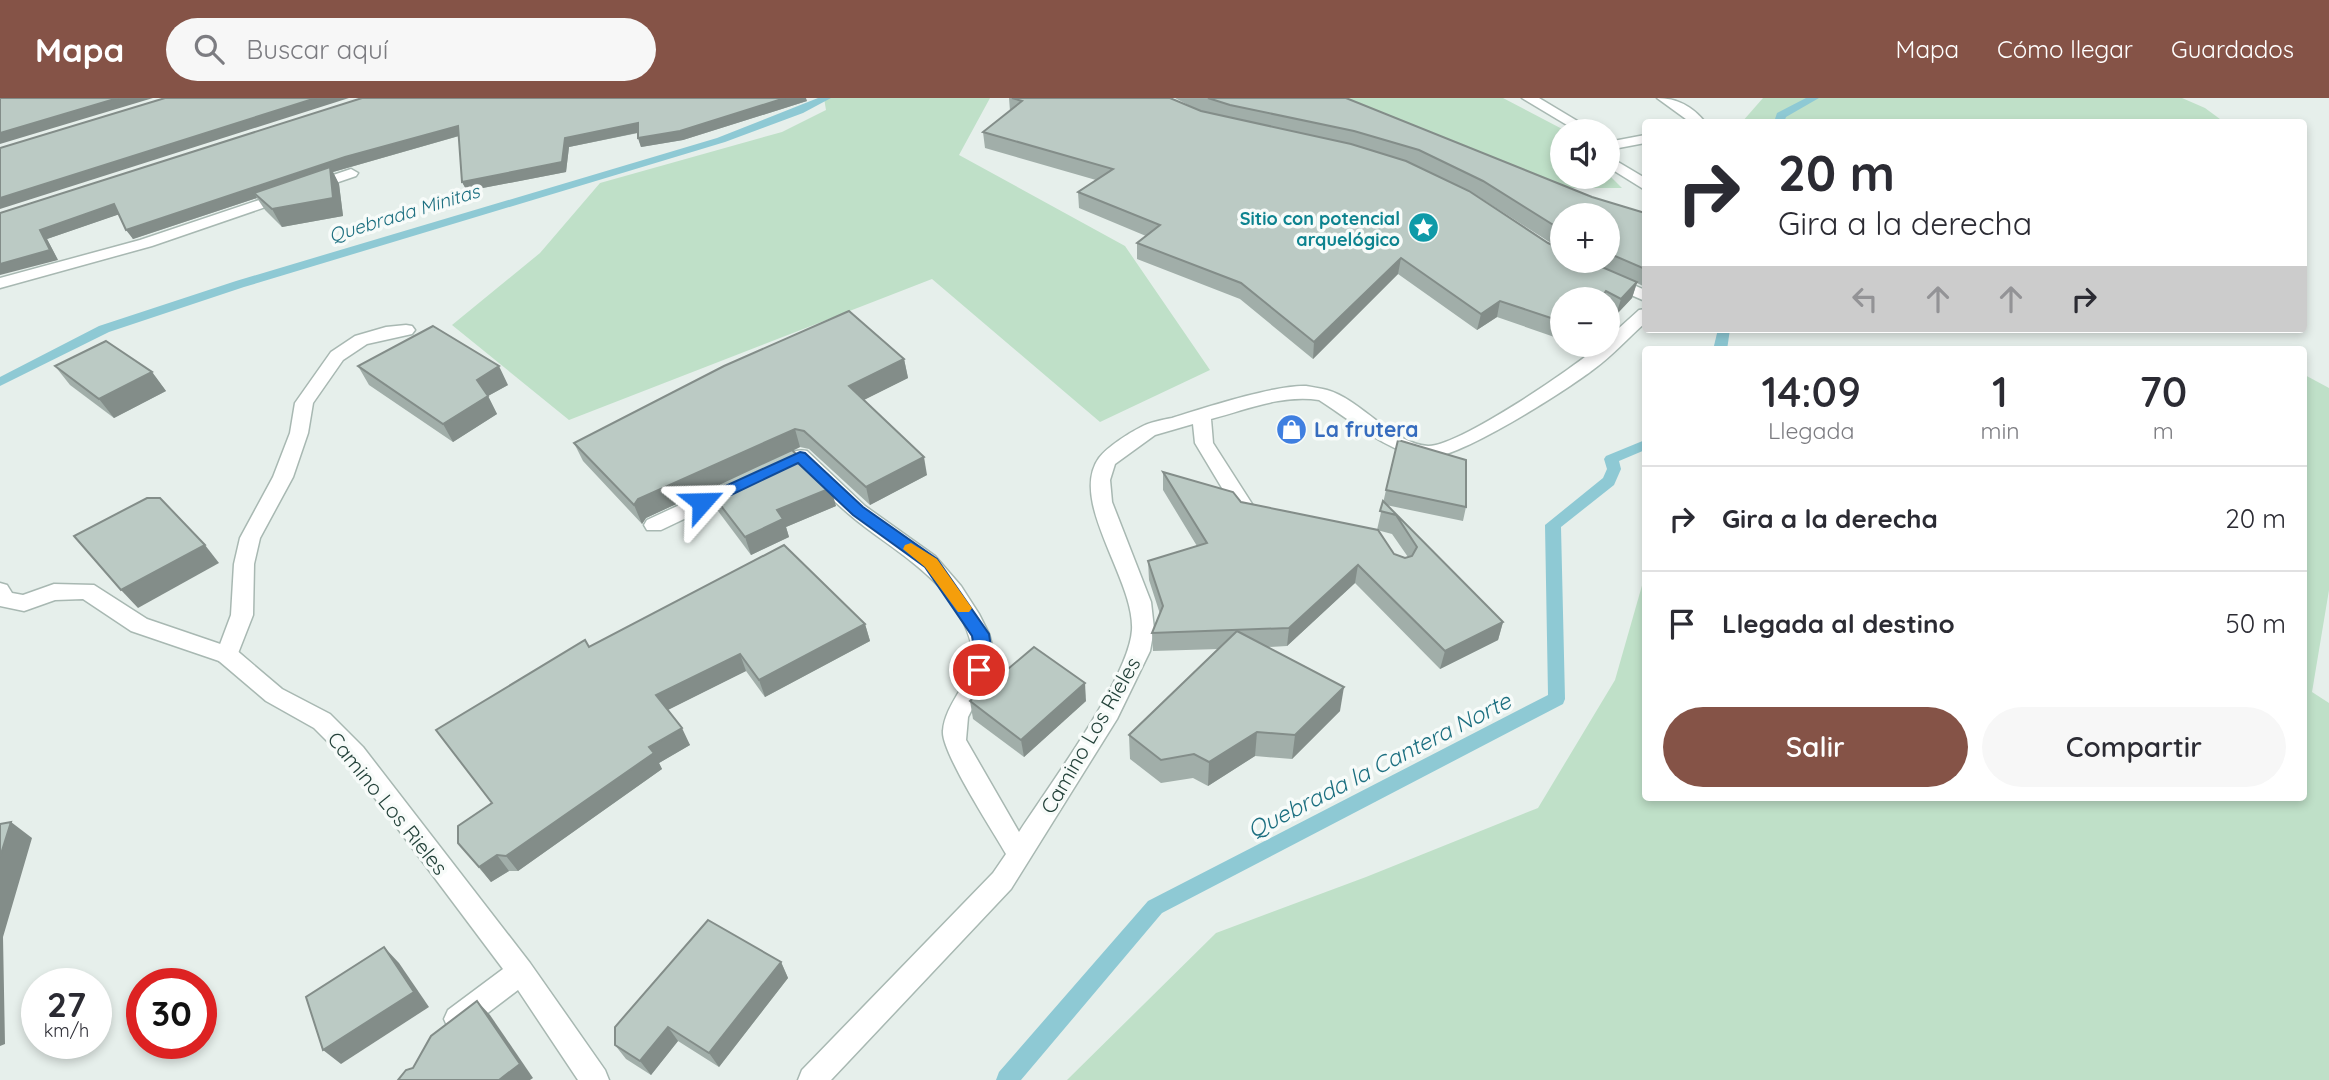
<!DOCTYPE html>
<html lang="es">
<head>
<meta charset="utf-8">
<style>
  body { margin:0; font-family:Quicksand,sans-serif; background:#f7f7f7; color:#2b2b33; height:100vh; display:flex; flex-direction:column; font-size:26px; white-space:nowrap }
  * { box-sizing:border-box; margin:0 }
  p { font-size:23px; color:#7c7c81 }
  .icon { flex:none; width:38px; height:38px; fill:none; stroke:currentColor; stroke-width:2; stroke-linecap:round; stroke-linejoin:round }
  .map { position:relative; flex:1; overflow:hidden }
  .details { position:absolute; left:1642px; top:248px; width:665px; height:455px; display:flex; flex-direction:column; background:#fff; border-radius:7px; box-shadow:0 4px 10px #0003 }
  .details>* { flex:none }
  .top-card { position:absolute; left:1642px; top:21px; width:665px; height:214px; border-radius:7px; box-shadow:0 4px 10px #0003; background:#fff; color:#2b2b33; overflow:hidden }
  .controls { position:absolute; left:1550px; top:21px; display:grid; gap:14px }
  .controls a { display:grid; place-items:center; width:70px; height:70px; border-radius:50%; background:#fff; box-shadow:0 4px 10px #0003; font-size:35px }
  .speed { position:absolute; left:21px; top:870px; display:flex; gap:14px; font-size:35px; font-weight:700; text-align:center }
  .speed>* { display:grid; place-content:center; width:91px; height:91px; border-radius:50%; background:#fff; box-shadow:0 4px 10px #0003; line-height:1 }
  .speed small { font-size:18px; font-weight:400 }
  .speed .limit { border:10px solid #d22; background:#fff; color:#111 }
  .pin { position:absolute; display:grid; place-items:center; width:60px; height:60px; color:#fff; margin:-30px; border:4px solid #fff; border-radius:50%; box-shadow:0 2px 7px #0007 }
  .me { position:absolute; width:77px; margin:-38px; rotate:65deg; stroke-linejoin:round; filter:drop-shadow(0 0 5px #0008) }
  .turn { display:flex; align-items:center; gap:24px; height:147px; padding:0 21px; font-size:32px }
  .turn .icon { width:91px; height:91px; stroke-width:2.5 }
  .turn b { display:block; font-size:49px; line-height:60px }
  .lanes { display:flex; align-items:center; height:66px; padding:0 21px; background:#0003; justify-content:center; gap:35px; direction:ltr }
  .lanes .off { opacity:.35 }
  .eta { display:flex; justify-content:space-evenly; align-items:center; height:119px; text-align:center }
  .eta b { font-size:42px; font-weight:600; line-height:49px }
  .primary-button { display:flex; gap:14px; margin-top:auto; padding:14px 21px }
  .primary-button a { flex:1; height:80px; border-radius:42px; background:#855347; color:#fff; font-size:28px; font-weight:600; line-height:80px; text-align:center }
  .primary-button a+a { background:#f7f7f7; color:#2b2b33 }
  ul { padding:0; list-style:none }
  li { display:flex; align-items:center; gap:21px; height:105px; padding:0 21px; border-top:2px solid #e1e1e2 }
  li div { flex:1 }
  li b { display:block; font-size:26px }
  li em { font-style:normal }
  header { display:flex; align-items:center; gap:42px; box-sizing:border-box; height:98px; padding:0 35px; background:#855347; color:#fff }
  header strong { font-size:33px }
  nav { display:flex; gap:38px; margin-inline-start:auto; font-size:24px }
  .search { width:490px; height:63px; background:#f7f7f7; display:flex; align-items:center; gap:18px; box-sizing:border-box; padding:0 24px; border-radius:38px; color:#7c7c81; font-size:26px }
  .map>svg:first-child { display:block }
</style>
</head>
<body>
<header>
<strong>Mapa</strong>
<div class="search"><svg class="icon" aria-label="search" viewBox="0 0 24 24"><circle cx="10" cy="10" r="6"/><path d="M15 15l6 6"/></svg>Buscar aquí</div>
<nav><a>Mapa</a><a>Cómo llegar</a><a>Guardados</a></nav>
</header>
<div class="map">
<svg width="2329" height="982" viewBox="0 0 2329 982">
  <rect width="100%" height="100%" fill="#e6efeb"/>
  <g fill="#bfe0c8">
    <polygon points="824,0 990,0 959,57 1125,148 1210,272 1100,324 932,181 569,322 452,227 540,155 600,85 782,34 826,12"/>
    <polygon points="1310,0 1503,0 1566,33 1563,33 1563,79 1608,79 1608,76 1622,90 1551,90"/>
    <polygon points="1763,0 2182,0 2205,10 2224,24 1742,24"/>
    <polygon points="2303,276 2329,290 2329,492 2312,594 2329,605 2329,982 1067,982 1216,835 1366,779 1538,710 1615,582 1645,477 1645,700 2303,700"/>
  </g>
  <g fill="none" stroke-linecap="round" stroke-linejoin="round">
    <g fill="#8ec9d4" fill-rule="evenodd">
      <polygon points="818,0 831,0 803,15 725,44 244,189 109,234 0,288 0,279 99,228 236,183 717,40"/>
      <polygon points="1806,0 1819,0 1786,19 1784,24 1774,24 1777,15"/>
      <polygon points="1718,231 1730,231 1727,252 1713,252"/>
      <polygon points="1645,342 1645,352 1619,363 1621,371 1614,387 1561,429 1565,601 1563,606 1162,815 1021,982 996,982 999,974 1148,803 1548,597 1545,427 1603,380 1607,371 1604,361 1606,358"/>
    </g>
    <defs>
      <polygon id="service" points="406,227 412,228 415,232 412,236 367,246 343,262 313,305 308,335 293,379 260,440 254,466 253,517 235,563 227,566 219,563 216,557 231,517 234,466 240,440 273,379 290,335 295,305 331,254 355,238 386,229"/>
      <g id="minor">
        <polygon points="1522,0 1539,0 1594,33 1577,33"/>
        <path d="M1657 0C1677 0 1692 8 1705 24H1690Z"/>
        <polygon points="1645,37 1645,45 1608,52 1608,44"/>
        <polygon points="1608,58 1645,80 1645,92 1608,69"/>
        <polygon points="351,71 358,75 356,78 152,148 0,190 0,180 140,142"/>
        <polygon points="1563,159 1563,163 1579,163 1645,192 1645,203 1560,166 1558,163"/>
        <path d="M1645 211V225C1628 240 1612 258 1594 271 1567 292 1456 363 1426 360 1391 356 1349 321 1319 302 1283 296 1245 312 1211 321L1213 345 1254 409 1264 412 1267 417 1264 422 1257 424 1240 420 1195 345 1193 326 1155 337 1115 366 1110 382 1112 404 1151 504 1154 531 1150 553 1117 621 1011 791 831 982H798L802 972 993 775 1006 756C993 733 941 654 943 633 945 603 978 579 972 549 958 486 901 458 856 422 835 405 816 386 798 367L773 378 766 376 763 371C771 361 794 350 807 353L865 408 935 458 961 488 979 516 989 536 995 559 989 578 968 619 966 642 1019 734C1048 689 1129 580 1132 532 1135 482 1068 403 1099 360 1107 349 1129 335 1141 329 1150 324 1162 322 1172 320 1204 310 1274 287 1306 288 1312 289 1320 290 1327 292 1360 301 1393 346 1428 348 1458 349 1575 269 1600 247H1608V240L1639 212Z"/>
        <polygon points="738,380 745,382 748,387 745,392 661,432 647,432 644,427 647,422"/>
        <polygon points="0,485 7,487 12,495 23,497 54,486 94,487 147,521 235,551 282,591 330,616 363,649 530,865 605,972 609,982 578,982 518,892 468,930 458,934 448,930 444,921 448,912 503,871 347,663 314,630 266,603 219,563 131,533 83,501 55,502 24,513 0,508"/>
      </g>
    </defs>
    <use href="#service" stroke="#a8b8b2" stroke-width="3"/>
    <use href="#minor" stroke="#a8b8b2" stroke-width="3"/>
    <use href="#service" fill="#fff" fill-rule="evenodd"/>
    <use href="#minor" fill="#fff" fill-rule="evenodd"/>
  </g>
  <g fill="#a1aea9" fill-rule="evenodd">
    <polygon points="362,0 807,3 683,42 641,49 638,40 638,35 569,49 566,74 467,93 462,84 459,38 333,74 339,86 343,118 282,129 265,112 257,100 133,141 119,116 47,141 58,162 0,115"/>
    <path d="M1009 0H1170L1190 8 1175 0H1346L1592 99 1645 115V185L1643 188 1637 185 1632 200 1616 217 1608 213V201H1563V242L1497 219 1477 232 1398 176 1313 261 1240 201 1137 161V145L1146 138 1079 110 1078 94 1096 82 985 50 983 34 1010 13ZM1470 94 1479 99 1562 152 1548 145ZM1563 117H1608V163H1563Z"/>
    <polygon points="904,261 908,280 863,302 927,377 870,407 809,351 800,349 793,353 836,408 786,429 789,439 751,457 715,409 708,391 646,420 642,426 583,363 574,345"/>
    <polygon points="55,268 152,274 166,293 114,320 70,287"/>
    <polygon points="358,268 508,287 488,298 497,316 453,344 369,287"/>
    <polygon points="1163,374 1241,404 1405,460 1408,459 1392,436 1377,432 1386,392 1466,409 1463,423 1386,407 1503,524 1498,542 1440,571 1355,485 1287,548 1268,549 1340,613 1292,661 1255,658 1208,688 1193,680 1161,685 1130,661 1129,637 1219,551 1153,553 1152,535 1160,516 1149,482 1148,463 1197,448 1163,392"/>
    <polygon points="865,526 870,543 765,599 746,573 667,612 690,647 659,665 662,671 518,773 509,773 491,784 458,745 492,705 436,632 589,549"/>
    <polygon points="970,603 1086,603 1024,659 973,621"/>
    <polygon points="781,864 788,880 719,969 678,943 651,977 626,961 615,947"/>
  </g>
  <g fill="#838d89">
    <polygon points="118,0 153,0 0,46 0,35"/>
    <polygon points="316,0 349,0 0,111 0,100"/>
    <polygon points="785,0 806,0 807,3 683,42 641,49 638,40"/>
    <polygon points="638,25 641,34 569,49 566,74 467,93 462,84 565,40"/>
    <polygon points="458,28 462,37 333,74 339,86 343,118 282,129 272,111 254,95 257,100 133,141 126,132 345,59"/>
    <polygon points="114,106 120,116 47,141 58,162 0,177 0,166 40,132"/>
    <polygon points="1401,160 1398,176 1313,261 1314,244"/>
    <polygon points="1637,184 1632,200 1616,217 1621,201"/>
    <polygon points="1500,203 1497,219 1477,232 1481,216"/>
    <polygon points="904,261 908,280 854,307 849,288"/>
    <polygon points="499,268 508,287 488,298 497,316 453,344 443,326 477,282"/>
    <polygon points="152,274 166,293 114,320 99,301"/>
    <polygon points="795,331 800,349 646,420 642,426 634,407 638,401"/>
    <polygon points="924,359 927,377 870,407 866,389"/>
    <polygon points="831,390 836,408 786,429 789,439 751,457 745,439 777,412"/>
    <polygon points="205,447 219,465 138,510 121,492"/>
    <polygon points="1358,467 1355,485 1287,548 1289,530"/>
    <polygon points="1503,524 1498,542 1440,571 1445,553"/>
    <polygon points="865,526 870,543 765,599 759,582"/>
    <polygon points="740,556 746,573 664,614 656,597"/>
    <polygon points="1085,585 1086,603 1024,659 1021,642"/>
    <polygon points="1344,589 1340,613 1292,661 1295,637"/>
    <polygon points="682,630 690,647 659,665 662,671 518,773 506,758 649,649"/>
    <polygon points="1257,634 1255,658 1208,688 1209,664"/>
    <polygon points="11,724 32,740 3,839 5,946 0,948 0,759"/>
    <polygon points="497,757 509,773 491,784 479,769"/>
    <polygon points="384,849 399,865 429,909 341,966 323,952"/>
    <polygon points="781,864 788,880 719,969 709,955"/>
    <polygon points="477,903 490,917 533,980 530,982 499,982"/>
    <polygon points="668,929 678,943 651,977 640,963"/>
  </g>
  <g fill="#bbcac4" stroke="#838d89" stroke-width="2">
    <polygon points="0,0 118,0 0,35"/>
    <polygon points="165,0 316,0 0,100 0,50"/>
    <polygon points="362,0 785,0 680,33 638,40 638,25 565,40 562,64 462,84 458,28 345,59 126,132 114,106 40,132 50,152 0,166 0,115"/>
    <polygon points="1012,0 1170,0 1201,13 1351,46 1406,63 1469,93 1548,145 1563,152 1563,163 1588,163 1637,184 1621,201 1606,193 1600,201 1563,201 1563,224 1500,203 1481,216 1401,160 1314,244 1241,185 1137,145 1160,127 1078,94 1113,71 983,34 1022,3"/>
    <polygon points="1208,0 1346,0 1592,99 1645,115 1645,127 1644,129 1645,129 1645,171 1608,155 1608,117 1563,117 1563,133 1483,83 1419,52 1354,33 1230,7"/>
    <polygon points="330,69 333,100 272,111 254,95"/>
    <polygon points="849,213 904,261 849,288 924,359 866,389 804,333 795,331 638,401 634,407 574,345 724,268"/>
    <polygon points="433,228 499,268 477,282 488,298 443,326 358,268"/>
    <polygon points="106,243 152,274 99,301 55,268"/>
    <polygon points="1398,342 1466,362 1466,409 1386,392"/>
    <polygon points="792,352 831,390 777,412 783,421 745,439 708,391"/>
    <polygon points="1163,374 1233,394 1241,404 1378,432 1394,456 1405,460 1412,458 1417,449 1396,417 1380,413 1383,403 1503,524 1445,553 1358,467 1289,530 1152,535 1163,508 1148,463 1207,445"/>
    <polygon points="147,400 160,400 205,447 121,492 74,438"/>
    <polygon points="784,447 865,526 759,582 740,556 656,597 682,630 649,649 654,655 506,758 497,757 479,769 458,745 458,728 492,705 436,632 585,542 589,549"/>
    <polygon points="1237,533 1344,589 1295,637 1257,634 1209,664 1194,656 1161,662 1129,637"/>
    <polygon points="1034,549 1085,585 1021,642 970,603"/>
    <polygon points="11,724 0,759 0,726"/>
    <polygon points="708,822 781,864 709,955 668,929 640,963 615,947 615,929"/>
    <polygon points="384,849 414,894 323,952 306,899"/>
    <polygon points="477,903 520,966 499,982 398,982 406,972 413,970 431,938"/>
  </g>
  <polygon fill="#1a73e8" stroke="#114b97" stroke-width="2" points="800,354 805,355 863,409 937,461 989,536 993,562 985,577 973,577 971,572 976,562 972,538 925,469 853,417 798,365 708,408 702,409 695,404 697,401"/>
  <polygon fill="#f59e0b" points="911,445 937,461 969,506 972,510 969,514 958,514 925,469 903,451 905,447"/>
  <defs>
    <symbol id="sight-disc" viewBox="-11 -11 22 22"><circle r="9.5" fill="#0f9aa8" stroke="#f7fbf9"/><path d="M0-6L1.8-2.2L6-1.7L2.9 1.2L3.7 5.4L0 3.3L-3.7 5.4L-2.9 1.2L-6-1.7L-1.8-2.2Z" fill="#fff"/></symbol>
    <symbol id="shop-disc" viewBox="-11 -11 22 22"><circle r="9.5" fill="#3f7fe0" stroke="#f7fbf9"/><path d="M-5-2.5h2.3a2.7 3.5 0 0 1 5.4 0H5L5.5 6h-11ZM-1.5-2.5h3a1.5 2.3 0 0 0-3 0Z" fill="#fff"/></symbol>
  </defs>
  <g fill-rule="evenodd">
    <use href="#sight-disc" x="1406" y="112" width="35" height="35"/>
    <use href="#shop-disc" x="1274" y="314" width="35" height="35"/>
  </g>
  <g text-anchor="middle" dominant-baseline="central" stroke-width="7" stroke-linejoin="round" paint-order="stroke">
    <g font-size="18" font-weight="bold" fill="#0d838f" stroke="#f7fbf9" text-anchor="end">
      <text x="1400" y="120">Sitio con potencial<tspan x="1400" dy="21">arquelógico</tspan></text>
    </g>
    <g font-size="19" font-style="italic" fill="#1c6f80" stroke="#f7fbf9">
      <text transform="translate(404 115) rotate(-17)">Quebrada Minitas</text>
    </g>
    <g font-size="21" font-weight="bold" fill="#366cbe" stroke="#f7fbf9" text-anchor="start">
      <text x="1314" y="331">La frutera</text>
    </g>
    <g font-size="21" fill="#24423a" stroke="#f7fbf9">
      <text transform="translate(1090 637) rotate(-60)">Camino Los Rieles</text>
      <text transform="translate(388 705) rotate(51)">Camino Los Rieles</text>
    </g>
    <g font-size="23" font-style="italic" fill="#1c6f80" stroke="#f7fbf9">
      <text transform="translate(1379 667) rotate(-27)">Quebrada la Cantera Norte</text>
    </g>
  </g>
</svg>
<div class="controls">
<a><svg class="icon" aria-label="sound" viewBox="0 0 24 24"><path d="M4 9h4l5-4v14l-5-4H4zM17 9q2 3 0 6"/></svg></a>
<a>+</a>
<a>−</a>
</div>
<div class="speed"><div>27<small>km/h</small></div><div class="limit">30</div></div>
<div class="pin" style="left:979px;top:572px;background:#d93025"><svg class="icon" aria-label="arrive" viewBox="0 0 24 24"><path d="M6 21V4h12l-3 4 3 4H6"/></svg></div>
<svg class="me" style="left:702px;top:404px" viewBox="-20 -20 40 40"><path d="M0-17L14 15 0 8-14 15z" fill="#1a73e8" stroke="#fff" stroke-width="4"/></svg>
<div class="top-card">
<div class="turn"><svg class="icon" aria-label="right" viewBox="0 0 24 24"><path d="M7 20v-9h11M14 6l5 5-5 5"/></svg><div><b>20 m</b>Gira a la derecha</div></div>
<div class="lanes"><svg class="icon off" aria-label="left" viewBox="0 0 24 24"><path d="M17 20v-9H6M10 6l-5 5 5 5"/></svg><svg class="icon off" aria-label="ahead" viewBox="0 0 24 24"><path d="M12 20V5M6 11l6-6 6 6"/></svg><svg class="icon off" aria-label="ahead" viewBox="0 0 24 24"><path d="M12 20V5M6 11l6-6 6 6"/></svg><svg class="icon" aria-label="right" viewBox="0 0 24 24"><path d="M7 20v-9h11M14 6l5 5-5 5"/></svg></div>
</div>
<section class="details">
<div class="eta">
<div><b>14:09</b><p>Llegada</p></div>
<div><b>1</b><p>min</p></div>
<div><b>70</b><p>m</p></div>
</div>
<ul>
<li><svg class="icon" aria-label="right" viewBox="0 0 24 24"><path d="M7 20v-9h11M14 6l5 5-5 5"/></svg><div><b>Gira a la derecha</b></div><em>20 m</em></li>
<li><svg class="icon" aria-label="arrive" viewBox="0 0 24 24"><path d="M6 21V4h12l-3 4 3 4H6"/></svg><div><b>Llegada al destino</b></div><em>50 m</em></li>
</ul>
<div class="primary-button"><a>Salir</a><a>Compartir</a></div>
</section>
</div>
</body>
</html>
